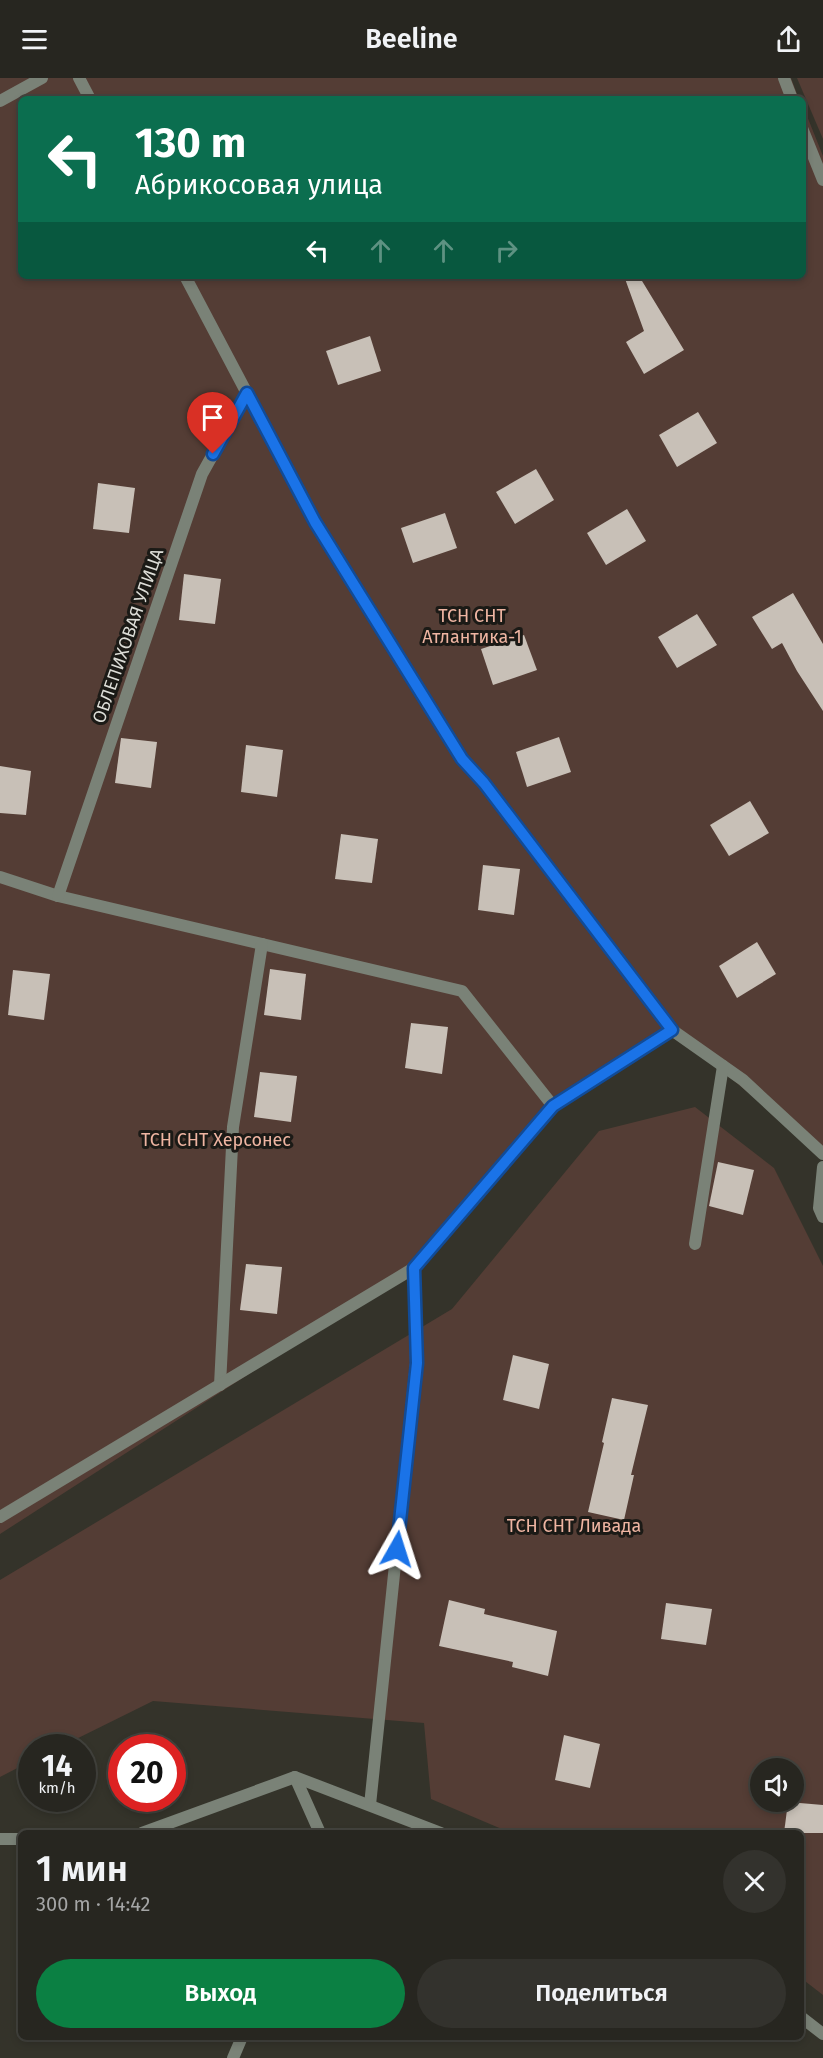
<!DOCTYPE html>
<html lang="ru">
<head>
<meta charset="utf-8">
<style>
  body { margin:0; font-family:"Fira Sans",sans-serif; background:#33322d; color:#f1f3f6; height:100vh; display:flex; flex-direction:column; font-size:22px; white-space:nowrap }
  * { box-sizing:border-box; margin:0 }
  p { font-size:20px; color:#a4a5a5 }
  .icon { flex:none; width:33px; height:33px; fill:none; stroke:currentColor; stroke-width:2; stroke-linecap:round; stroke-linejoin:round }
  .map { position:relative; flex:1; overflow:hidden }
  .sheet { position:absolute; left:18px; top:1752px; width:786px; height:210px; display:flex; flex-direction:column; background:#272620; border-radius:9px; box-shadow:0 3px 9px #0003,0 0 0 2px #43433e }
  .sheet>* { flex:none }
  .top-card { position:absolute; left:18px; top:18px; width:788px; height:183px; border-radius:9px; box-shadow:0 3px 9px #0003,0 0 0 2px #43433e; background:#0b6e4f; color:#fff; overflow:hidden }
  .fabs { position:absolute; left:750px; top:1680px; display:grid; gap:12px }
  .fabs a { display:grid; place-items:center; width:54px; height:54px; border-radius:50%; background:#272620; box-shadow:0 3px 9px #0003,0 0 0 2px #43433e; font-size:30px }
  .speed { position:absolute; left:18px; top:1656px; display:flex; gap:12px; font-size:30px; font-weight:700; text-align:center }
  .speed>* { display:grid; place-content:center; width:78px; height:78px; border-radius:50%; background:#272620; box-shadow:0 3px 9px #0003,0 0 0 2px #43433e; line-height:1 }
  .speed small { font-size:15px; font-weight:400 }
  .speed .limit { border:9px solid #d22; background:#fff; color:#111 }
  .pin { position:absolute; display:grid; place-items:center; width:51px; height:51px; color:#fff; margin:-62px -26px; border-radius:50% 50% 50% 0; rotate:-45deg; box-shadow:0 0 6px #0007 }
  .pin .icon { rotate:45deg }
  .me { position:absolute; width:66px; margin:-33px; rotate:6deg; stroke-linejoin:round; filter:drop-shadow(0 0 4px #0008) }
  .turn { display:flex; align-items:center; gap:21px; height:126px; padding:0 18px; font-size:27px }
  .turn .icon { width:78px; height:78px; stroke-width:2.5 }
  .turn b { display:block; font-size:42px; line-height:51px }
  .lanes { display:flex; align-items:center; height:57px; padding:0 18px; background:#0003; justify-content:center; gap:30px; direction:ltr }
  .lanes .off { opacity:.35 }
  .round { display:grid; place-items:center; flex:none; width:63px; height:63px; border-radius:32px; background:#33322d }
  .headline { display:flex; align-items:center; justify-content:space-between; height:102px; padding:0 18px }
  h1 { font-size:36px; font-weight:600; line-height:45px }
  .cta { display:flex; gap:12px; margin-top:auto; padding:12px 18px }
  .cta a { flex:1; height:69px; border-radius:36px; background:#0b8043; color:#fff; font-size:24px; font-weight:600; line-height:69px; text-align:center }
  .cta a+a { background:#33322d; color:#f1f3f6 }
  header { display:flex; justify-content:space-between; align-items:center; height:78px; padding:0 18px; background:#272620; font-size:27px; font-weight:600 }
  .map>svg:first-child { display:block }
</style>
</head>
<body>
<header><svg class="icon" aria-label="menu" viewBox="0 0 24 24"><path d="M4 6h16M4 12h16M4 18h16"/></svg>Beeline<svg class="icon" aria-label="share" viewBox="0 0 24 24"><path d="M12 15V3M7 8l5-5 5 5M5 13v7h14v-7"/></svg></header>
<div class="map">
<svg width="823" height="1980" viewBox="0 0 823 1980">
  <rect width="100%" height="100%" fill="#34332a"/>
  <g fill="#543d35" fill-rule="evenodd">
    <polygon points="0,0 791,0 799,21 21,21 21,198 802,198 803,28 823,78 823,1076 672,952 553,1028 414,1190 0,1456"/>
    <polygon points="797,0 823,0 823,61"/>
    <path d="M695 1029 774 1090 823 1188V1917L801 1900V1755H511L431 1721 424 1645 153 1623 60 1669 32 1670 31 1683 0 1699V1502L452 1231 599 1053ZM760 1690H794V1724H760Z"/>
  </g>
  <g fill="#c8c0b7">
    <polygon points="624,198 639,198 684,272 644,296 626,264 644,253"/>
    <polygon points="370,258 381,293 338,307 326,273"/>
    <polygon points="698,334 717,365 677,389 659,357"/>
    <polygon points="536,391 554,422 515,446 496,414"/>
    <polygon points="98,405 135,410 129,455 93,451"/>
    <polygon points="627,431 646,463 606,487 587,455"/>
    <polygon points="445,435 457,470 413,485 401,450"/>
    <polygon points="184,496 221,501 215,546 179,542"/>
    <polygon points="793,515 823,566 823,633 797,593 782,565 772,571 752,539"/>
    <polygon points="697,536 717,567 677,590 658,559"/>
    <polygon points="524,557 537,592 493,607 481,571"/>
    <polygon points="559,659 571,694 527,709 516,674"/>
    <polygon points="121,660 157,664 151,710 115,705"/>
    <polygon points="246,667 283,672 277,719 241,714"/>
    <polygon points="0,688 31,693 26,737 0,735"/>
    <polygon points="750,723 769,755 729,778 710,747"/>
    <polygon points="341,756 378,761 372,805 335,801"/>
    <polygon points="483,787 520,791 514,837 478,832"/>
    <polygon points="757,864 776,896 737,920 719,888"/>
    <polygon points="270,891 306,896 301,942 264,937"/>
    <polygon points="13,892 50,896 44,942 8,937"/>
    <polygon points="411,945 448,949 442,996 405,990"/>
    <polygon points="260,994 297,998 291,1044 254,1039"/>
    <polygon points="718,1084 754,1092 743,1137 709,1128"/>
    <polygon points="246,1186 282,1189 277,1236 240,1232"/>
    <polygon points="513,1277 549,1286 539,1331 503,1322"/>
    <polygon points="612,1320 648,1327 631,1397 634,1397 624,1442 588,1434 604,1365 602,1364"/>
    <polygon points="449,1522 485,1531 484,1536 557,1553 548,1598 512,1589 513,1584 439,1568"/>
    <polygon points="666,1525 712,1531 706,1567 661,1561"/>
    <polygon points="564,1657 600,1666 590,1710 555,1702"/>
    <polygon points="788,1724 823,1727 823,1755 784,1755"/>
  </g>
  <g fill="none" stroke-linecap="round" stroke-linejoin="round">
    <g stroke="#7a8277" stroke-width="12">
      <polyline points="79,0 90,21"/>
      <polyline points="784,0 792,21"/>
      <polyline points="0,23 42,0"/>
      <polyline points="802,50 823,102"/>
      <polyline points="185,198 315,444 462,681 484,705 672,952 743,1002 823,1076"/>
      <polyline points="0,799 58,818 462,913 553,1028 672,952"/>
      <polyline points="58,818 202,396 247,315"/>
      <polyline points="823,1089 819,1130 823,1139"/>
      <polyline points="695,1166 723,988"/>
      <polyline points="220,1307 233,1049 262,866"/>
      <polyline points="0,1439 414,1190 553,1028"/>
      <polyline points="370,1727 416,1285 414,1190"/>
      <polyline points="142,1755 295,1699 441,1755"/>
      <polyline points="0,1761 21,1761"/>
      <polyline points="801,1939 823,1956"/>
    </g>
    <g stroke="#7a8277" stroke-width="12">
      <polyline points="295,1699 320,1755"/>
      <polyline points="233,1980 242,1959"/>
    </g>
  </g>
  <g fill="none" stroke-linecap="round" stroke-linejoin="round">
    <defs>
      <polyline id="route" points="213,376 247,315 315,444 462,681 484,705 672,952 553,1028 414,1190 417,1285 397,1471"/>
    </defs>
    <use href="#route" stroke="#114b97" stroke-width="15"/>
    <use href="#route" stroke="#1a73e8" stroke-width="10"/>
  </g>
  <g text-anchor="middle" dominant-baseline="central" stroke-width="6" stroke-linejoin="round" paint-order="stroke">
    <g font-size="18" fill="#efb5a2" stroke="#1b1a16">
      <text x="472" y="538">ТСН СНТ<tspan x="472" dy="21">Атлантика-1</tspan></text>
      <text x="216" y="1062">ТСН СНТ Херсонес</text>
      <text x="574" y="1448">ТСН СНТ Ливада</text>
    </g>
    <g font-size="18" fill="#ddddd7" stroke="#1b1a16">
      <text transform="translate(128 558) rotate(-71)">ОБЛЕПИХОВАЯ УЛИЦА</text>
    </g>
  </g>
</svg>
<div class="fabs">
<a><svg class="icon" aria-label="sound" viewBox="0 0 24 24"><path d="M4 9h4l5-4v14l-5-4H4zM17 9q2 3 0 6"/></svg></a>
</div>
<div class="speed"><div>14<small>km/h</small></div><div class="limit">20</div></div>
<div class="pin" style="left:213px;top:376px;background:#d93025"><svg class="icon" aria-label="arrive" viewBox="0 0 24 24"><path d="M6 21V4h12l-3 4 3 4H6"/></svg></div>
<svg class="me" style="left:397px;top:1471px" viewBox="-20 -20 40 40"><path d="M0-17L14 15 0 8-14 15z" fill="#1a73e8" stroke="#fff" stroke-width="4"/></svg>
<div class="top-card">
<div class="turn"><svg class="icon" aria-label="left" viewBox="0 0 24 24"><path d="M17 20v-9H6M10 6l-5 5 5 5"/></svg><div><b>130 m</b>Абрикосовая улица</div></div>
<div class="lanes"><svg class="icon" aria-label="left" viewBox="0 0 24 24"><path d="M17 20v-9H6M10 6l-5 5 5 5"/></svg><svg class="icon off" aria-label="ahead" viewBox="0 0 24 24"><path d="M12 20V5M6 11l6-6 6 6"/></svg><svg class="icon off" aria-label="ahead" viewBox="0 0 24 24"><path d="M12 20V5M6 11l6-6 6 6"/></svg><svg class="icon off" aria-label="right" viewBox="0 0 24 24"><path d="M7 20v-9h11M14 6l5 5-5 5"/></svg></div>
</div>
<section class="sheet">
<div class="headline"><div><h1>1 мин</h1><p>300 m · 14:42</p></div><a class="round"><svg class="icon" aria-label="close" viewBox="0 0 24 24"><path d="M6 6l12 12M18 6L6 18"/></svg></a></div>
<div class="cta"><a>Выход</a><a>Поделиться</a></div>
</section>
</div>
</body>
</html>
